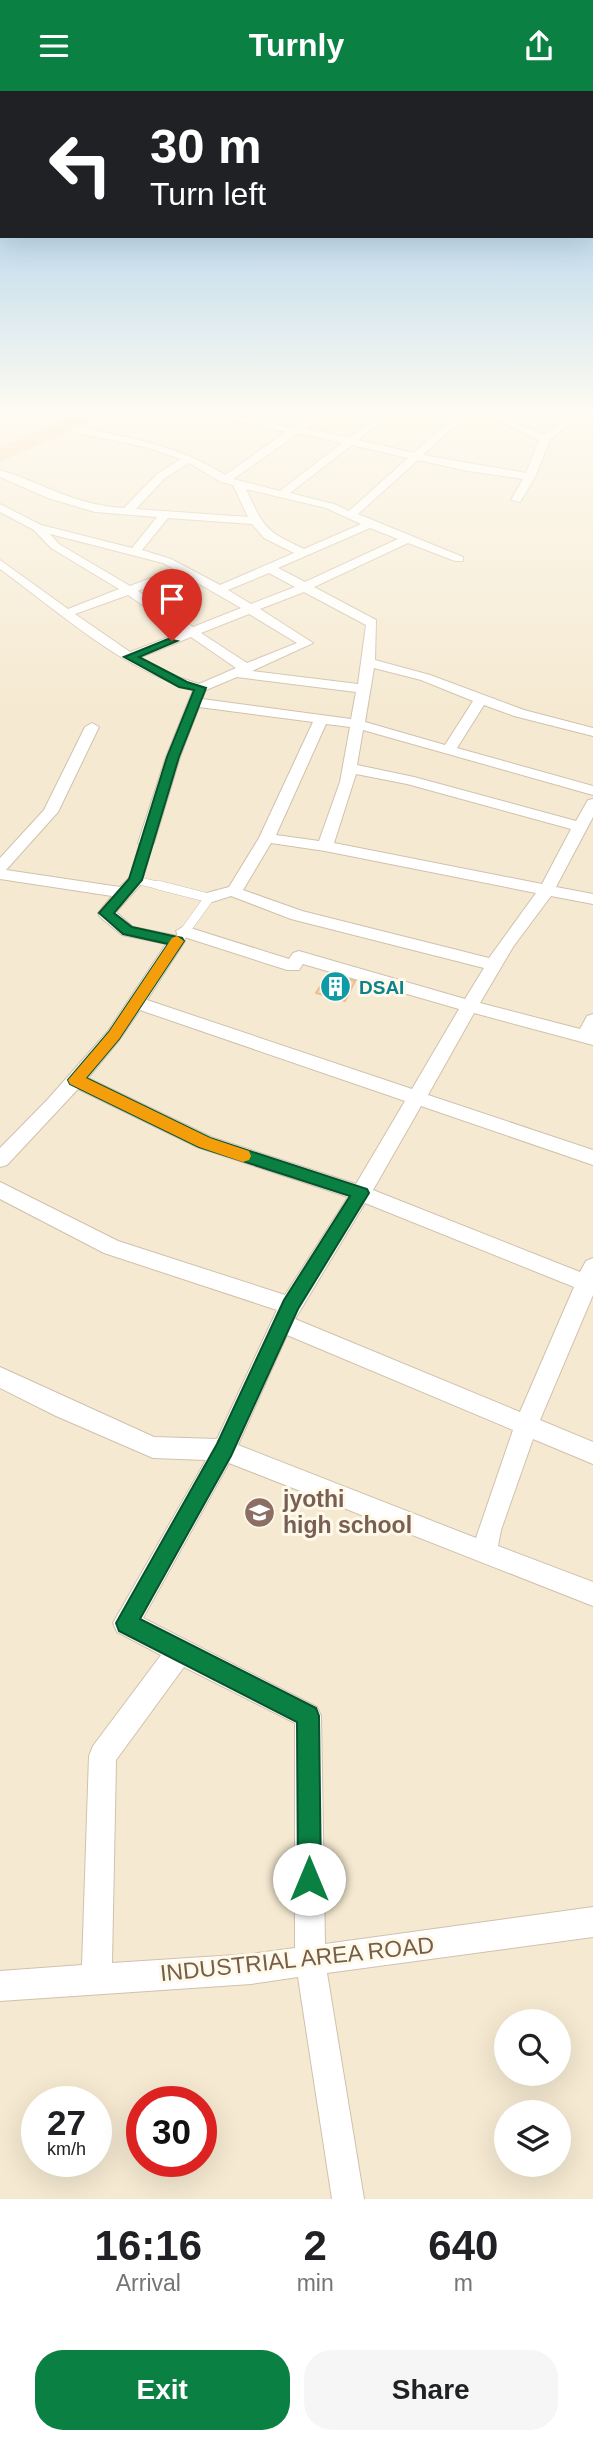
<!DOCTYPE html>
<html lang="en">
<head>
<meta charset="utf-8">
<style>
  body { margin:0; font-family:Arial,sans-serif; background:#f6f6f6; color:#202124; height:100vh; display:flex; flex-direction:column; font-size:26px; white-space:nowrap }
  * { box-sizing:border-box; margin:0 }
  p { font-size:23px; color:#757577 }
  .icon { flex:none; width:38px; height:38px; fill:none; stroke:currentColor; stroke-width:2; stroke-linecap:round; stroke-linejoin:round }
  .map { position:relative; height:2108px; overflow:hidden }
  .details { display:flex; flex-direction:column; background:#fff; flex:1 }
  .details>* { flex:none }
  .guide { position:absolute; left:0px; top:0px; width:593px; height:147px; box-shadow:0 7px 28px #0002; background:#202124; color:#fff; overflow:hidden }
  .buttons { position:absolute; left:494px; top:1918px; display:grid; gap:14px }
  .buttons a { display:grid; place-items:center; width:77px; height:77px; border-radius:50%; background:#fff; box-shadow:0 7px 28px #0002; font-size:35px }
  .speed { position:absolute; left:21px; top:1995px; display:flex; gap:14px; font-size:35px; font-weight:700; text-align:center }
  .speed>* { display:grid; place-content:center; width:91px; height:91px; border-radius:50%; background:#fff; box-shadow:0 7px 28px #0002; line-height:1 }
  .speed small { font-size:18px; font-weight:400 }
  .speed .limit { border:10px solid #d22; background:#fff; color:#111 }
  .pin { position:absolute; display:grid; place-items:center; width:60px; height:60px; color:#fff; margin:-72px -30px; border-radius:50% 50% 50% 0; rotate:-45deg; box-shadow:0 0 7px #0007 }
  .pin .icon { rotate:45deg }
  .me { position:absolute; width:77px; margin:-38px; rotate:0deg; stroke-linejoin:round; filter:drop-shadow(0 0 5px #0008) }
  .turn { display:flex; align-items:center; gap:24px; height:147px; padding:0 35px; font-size:32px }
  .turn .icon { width:91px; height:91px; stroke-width:2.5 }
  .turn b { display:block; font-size:49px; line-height:60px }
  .eta { display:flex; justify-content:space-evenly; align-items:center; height:119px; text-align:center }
  .eta b { font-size:42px; font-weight:600; line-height:49px }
  .button { display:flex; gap:14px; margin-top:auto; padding:14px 35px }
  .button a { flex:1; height:80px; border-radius:28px; background:#0b8043; color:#fff; font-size:28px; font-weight:600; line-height:80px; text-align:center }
  .button a+a { background:#f6f6f6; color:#202124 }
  header { display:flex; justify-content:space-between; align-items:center; height:91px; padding:0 35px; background:#0b8043; color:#fff; font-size:32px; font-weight:600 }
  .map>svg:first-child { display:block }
</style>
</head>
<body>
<header><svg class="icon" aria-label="menu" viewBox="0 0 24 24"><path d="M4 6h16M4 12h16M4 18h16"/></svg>Turnly<svg class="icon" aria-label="share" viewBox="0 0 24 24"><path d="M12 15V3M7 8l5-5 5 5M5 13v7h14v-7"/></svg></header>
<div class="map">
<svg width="593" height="2108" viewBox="0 0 593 2108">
  <rect width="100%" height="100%" fill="#fdf6e3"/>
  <path fill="#f5e9d1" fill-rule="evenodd" d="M0 323H593V2108H0ZM506 1930H558V1983H506ZM37 2011H96V2070H37ZM142 2011H201V2070H142ZM506 2021H558V2074H506Z"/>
  <polygon fill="#f4d7b9" stroke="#e7c099" stroke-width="2" points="329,882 355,890 345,910 316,902"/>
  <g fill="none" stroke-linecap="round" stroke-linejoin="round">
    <defs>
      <polyline id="service-far1" points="146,752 136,789 165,796"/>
      <polyline id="service" points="158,794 209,807 180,847"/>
      <path id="minor" d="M210 323H227L292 337 313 323H324L305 337 349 347 380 323H391L358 349 414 362 457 323H467L423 364 526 382 539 349 484 323H496L544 344 570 323H580L550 349 535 386 520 411 511 409 523 388 468 380 418 369 358 423 463 466V470H455L408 452 314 496 376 529 375 569 430 584 524 619 593 637V645L514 625 484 614 457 657 593 695V704L363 639 357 674 414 686 576 730 588 709 593 708V726L556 796 593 803V813L551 805 513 856 480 912 580 938 587 925 593 923V954L474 922 428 1004 593 1059V1074L421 1015 373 1099 580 1181 586 1170 593 1167V1204L540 1329 593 1351V1373L533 1348 501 1439 498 1455 593 1491V1515L229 1372 143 1527 317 1616 321 1625 325 1853 593 1816V1846L327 1882 364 2108H332L298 1886 251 1893 0 1910V1880L82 1874 89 1665 93 1655 161 1564 117 1541 113 1532 206 1369 153 1367 56 1325 0 1297V1276L154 1346 217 1348 277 1219 104 1162 0 1108V1091L118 1150 285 1204 348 1106 197 1056 78 998 7 1074 0 1076V1057L48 1008 108 940 166 853 122 844 100 826 98 822 112 805 0 788V767L44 719 85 636 92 632 99 636 58 721 6 779 120 796 130 786H142L144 789 142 792 116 821 133 836 183 846 185 850 147 909 412 998 459 918 303 873 299 879H287L178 844 176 840 184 835 289 868 293 862 299 860 465 908 484 877 291 828 231 805 209 812 203 811 201 807 203 803 229 796 259 747 313 631 199 616 180 666 154 752 146 757 141 755 138 752 166 666 193 599C118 576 62 523 0 478V469L68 518 119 498 51 457 34 439 0 421V413L41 434 132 457 157 426 95 421 48 407 0 386V379C46 393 73 414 124 417L157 383 181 368 145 356 59 338V334C71 333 85 338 97 340 143 349 186 359 225 384L286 341ZM299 342 342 352 280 400 233 388ZM352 354 408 367 349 420 334 413 290 402ZM189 372 221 391 233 394 248 426 136 418 165 387ZM246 398 326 417 361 433 304 458C264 439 264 437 246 398ZM168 427 252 433 264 447 294 462 220 494 171 468 142 459ZM370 437 398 448 305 491 278 477ZM50 443 163 472 174 478 130 495 59 453ZM269 482 295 496 251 513 228 499ZM182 483 241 517 193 536 138 500ZM304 501 366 534 358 593 252 580 313 552 260 518ZM128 504 182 541 130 561 75 523ZM249 523 297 552 247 572 201 542ZM191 546 236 577 199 593 178 586 139 567ZM374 577 421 589 473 610 445 654 365 631ZM237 586 356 601 351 628 202 608 206 599ZM326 633 350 636 340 691 319 750 276 744ZM356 683 407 693 571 738 542 793 334 752ZM271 752 325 760 536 802 489 867 302 820 243 799ZM140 919 405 1010 356 1093 211 1046 88 987 120 948ZM365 1112 574 1196 520 1321 295 1228ZM287 1244 513 1339 476 1447 238 1354ZM184 1576 295 1632V1857L251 1863 112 1872 116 1669Z"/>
      <polygon id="trunk" points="79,323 100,323 98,327 0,370 0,358"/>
    </defs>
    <use href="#service-far1" stroke="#d1c1ac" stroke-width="8"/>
    <use href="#service" stroke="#d1c1ac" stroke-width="10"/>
    <use href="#minor" stroke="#d1c1ac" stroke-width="2"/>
    <use href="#trunk" stroke="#ded8d3" stroke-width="2"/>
    <use href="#service-far1" stroke="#fff" stroke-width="7"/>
    <use href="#service" stroke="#fff" stroke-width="9"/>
    <use href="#minor" fill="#fff" fill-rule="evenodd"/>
    <use href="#trunk" fill="#fcd098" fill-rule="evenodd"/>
  </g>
  <linearGradient id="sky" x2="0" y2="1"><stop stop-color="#94c4e8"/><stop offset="0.52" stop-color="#fefbf2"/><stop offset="1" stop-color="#fefbf2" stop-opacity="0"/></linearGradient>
  <rect width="593" height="618" fill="url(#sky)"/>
  <polygon fill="#0b8043" stroke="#07532c" stroke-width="2" points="168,548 177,550 139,566 187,591 206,597 179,666 142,789 114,822 132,836 182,847 184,850 119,948 86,987 210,1047 367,1098 369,1102 298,1218 231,1365 140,1528 316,1617 319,1625 321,1788 318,1796 309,1800 301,1796 298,1788 297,1631 119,1540 116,1532 217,1353 284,1209 350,1105 199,1056 70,993 68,989 109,941 168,853 123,843 99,822 129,788 167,666 194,599 179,596 124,566"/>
  <polygon fill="#f59e0b" points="177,845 184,850 182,853 119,948 86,987 210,1047 249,1060 251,1065 249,1069 243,1071 199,1056 70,993 68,989 109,941 172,847"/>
  <defs>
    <symbol id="building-disc" viewBox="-11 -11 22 22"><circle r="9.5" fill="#0f9aa8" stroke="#fff9ea"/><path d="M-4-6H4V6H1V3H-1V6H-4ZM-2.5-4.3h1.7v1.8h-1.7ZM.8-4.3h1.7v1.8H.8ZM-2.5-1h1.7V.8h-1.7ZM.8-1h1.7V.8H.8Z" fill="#fff"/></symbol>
    <symbol id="school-disc" viewBox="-11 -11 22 22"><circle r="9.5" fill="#8d6e63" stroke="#fff9ea"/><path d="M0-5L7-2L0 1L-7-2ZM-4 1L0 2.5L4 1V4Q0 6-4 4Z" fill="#fff"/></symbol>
  </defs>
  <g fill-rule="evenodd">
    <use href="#building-disc" x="318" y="878" width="35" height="35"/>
    <use href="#school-disc" x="242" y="1404" width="35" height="35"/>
  </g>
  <g text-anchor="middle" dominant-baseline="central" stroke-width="6" stroke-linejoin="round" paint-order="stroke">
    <g font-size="19" font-weight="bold" fill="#0d838f" stroke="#fff9ea" text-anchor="start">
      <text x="359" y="896">DSAI</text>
    </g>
    <g font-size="23" font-weight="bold" fill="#785e54" stroke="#fff9ea" text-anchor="start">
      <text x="283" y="1408">jyothi<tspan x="283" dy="26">high school</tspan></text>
    </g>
    <g font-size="23" fill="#765e48" stroke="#fff9ea">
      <text transform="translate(297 1868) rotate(-6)">INDUSTRIAL AREA ROAD</text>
    </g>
  </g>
</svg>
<div class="buttons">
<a><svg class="icon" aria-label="search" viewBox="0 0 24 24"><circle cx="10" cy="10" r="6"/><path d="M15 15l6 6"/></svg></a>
<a><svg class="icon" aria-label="layers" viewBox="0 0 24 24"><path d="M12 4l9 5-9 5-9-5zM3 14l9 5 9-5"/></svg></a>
</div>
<div class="speed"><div>27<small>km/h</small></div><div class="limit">30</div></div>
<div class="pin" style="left:172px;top:550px;background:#d93025"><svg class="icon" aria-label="arrive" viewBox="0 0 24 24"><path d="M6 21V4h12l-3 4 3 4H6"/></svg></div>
<svg class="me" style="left:309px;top:1788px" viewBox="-20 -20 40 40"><circle r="19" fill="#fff"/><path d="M0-13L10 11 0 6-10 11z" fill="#0b8043"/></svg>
<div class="guide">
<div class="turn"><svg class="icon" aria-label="left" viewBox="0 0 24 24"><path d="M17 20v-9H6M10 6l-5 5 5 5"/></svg><div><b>30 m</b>Turn left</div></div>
</div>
</div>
<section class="details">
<div class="eta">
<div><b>16:16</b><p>Arrival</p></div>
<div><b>2</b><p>min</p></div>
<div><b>640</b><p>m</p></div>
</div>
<div class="button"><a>Exit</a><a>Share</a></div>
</section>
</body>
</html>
